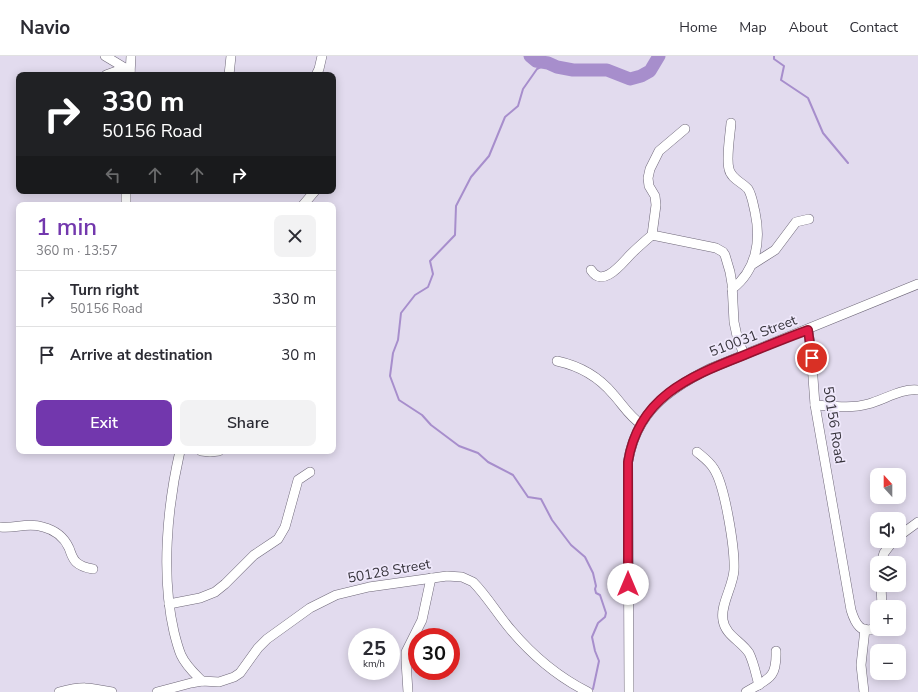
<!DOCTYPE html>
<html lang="en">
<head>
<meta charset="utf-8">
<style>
  body { margin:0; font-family:"Nunito Sans",sans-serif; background:#f2f2f3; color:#2b2b33; height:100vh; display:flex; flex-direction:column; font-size:15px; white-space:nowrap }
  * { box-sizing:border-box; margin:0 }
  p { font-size:13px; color:#7c7c81 }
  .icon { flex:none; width:22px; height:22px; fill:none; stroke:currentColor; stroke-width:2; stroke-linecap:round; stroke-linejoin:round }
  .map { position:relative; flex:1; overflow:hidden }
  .drawer { position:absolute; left:16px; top:146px; width:320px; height:252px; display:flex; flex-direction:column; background:#fff; border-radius:8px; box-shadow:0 2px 10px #0003 }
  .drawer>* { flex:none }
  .banner { position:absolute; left:16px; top:16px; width:320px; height:122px; border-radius:8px; box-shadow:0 2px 10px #0003; background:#202124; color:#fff; overflow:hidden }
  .needle { width:26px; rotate:339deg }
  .buttons { position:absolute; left:870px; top:412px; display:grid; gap:8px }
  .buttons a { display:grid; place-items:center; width:36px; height:36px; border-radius:8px; background:#fff; box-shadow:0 2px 10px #0003; font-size:20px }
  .speed { position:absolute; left:348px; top:572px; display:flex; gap:8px; font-size:20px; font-weight:700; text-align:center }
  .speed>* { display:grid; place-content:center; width:52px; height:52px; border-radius:50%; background:#fff; box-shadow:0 2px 10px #0003; line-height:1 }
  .speed small { font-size:10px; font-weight:400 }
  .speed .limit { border:6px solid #d22; background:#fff; color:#111 }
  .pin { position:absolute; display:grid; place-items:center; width:34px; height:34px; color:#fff; margin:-17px; border:2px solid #fff; border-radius:50%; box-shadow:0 1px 4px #0007 }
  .me { position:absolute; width:44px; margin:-22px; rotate:0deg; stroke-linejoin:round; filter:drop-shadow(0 0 3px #0008) }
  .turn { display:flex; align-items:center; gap:14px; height:84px; padding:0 20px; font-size:18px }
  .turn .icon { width:52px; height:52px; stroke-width:2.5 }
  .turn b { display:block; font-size:28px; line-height:34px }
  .lanes { display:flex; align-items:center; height:38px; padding:0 20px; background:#0003; justify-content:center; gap:20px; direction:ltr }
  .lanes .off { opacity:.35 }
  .round { display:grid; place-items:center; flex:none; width:42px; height:42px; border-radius:8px; background:#f2f2f3 }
  .head { display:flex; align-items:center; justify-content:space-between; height:68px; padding:0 20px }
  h1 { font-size:24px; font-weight:600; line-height:30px; color:#7237ad }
  .button { display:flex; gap:8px; margin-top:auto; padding:8px 20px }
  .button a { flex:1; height:46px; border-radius:8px; background:#7237ad; color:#fff; font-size:16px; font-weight:600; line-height:46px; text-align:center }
  .button a+a { background:#f2f2f3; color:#2b2b33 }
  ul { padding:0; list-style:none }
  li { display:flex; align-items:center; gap:12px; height:56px; padding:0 20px; border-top:1px solid #e1e1e2 }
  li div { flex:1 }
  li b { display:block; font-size:15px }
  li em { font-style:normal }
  header { display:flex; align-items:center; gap:24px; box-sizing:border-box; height:56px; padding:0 20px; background:#fff; border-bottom:1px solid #e1e1e2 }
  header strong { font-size:19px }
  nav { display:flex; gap:22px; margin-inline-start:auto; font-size:14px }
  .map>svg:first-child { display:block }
</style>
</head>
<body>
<header>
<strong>Navio</strong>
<nav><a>Home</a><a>Map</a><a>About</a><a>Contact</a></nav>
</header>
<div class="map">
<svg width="918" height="636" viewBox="0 0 918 636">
  <rect width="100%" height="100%" fill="#e2dbee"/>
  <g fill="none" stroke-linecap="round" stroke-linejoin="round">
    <g stroke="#a78ecc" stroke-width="2">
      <polyline points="774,0 774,3 784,10 781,24 808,42 823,77 848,107"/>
      <polyline points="548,7 537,13 523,33 518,50 505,61 489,100 471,121 456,150 455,179 430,205 433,218 428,231 415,239 401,257 398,284 393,297 390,320 399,344 422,359 431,369 459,390 478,397 488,406 513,419 528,441 541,443 552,464 571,489 585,501 593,517 596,530 595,533 596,537 600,539 606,557 605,561 598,567 592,581 595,595 599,605 593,633"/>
    </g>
    <polyline stroke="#a78ecc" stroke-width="13" points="530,0 536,5 548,7 557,11 573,14 607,14 630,23 641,20 650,15 659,0"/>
    <defs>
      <g id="minor">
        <polyline points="105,0 130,15"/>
        <polyline points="106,19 125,12"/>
        <polyline points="130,19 131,0"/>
        <polyline points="229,19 231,0"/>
        <polyline points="316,19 319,13 322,0"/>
        <path d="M731 67C730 80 726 102 729 113 731 123 742 126 748 133 752 139 753 148 755 156 761 184 757 214 732 233"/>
        <polyline points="685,73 659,95 650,113 648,122 649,130 655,140 656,149 652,179 716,192 723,196 725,199 730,216 732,228 734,266 737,280 744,299"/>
        <polyline points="126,135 126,149"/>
        <polyline points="303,149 315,135"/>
        <polyline points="753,208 775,194 796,166 809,163"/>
        <path d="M591 214C603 233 622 207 631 198 638 191 645 185 652 179"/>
        <path d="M808 274 811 294 815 349 851 554C855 567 861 580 877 571"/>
        <path d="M557 305C580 310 598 320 613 338 623 349 629 360 641 368"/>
        <path d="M815 349C832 350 850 353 868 348 884 344 901 332 918 334"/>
        <path d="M180 395C167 451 161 520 174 576 176 584 178 592 181 599 186 610 194 617 202 625"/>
        <polyline points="201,395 210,396 219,395"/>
        <path d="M697 396C703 401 710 406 714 413 725 430 735 493 734 514 733 531 720 549 723 564 725 579 741 585 749 597 754 607 756 619 759 629"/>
        <path d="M0 471C15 473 27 466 43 471 55 474 64 481 69 492 71 497 72 502 76 506 80 510 87 512 93 513"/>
        <polyline points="899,480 918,466"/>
        <polyline points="881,507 884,497 893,485"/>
        <polyline points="881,529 882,551"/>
        <polyline points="169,548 200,542 215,536 225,528 254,499 278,483 285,471 298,424 310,416"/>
        <path d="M59 636C82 630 89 631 112 636"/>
        <path d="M157 636 191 627 202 625 219 626 234 621 240 617 258 592 267 583 310 552 336 539 369 531 447 520 462 521 473 526C487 540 498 559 511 574 533 600 558 621 588 636"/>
        <polyline points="408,636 406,605 406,596 422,564 431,522"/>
        <path d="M629 636 628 406C636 357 667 334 709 313L918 228"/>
        <path d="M746 636C767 623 777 624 776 595"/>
        <polyline points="864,636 861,609 865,573"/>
      </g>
    </defs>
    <use href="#minor" stroke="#6e6778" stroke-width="10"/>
    <use href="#minor" stroke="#fff" stroke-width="9"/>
  </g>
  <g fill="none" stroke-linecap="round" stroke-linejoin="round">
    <defs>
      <path id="route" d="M628 528V406C638 342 688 321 742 300 764 291 786 282 808 274L812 302"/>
    </defs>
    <use href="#route" stroke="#92132f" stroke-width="10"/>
    <use href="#route" stroke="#e11d48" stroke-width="7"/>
  </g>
  <g text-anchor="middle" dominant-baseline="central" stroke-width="3.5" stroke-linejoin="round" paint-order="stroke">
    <g font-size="14" fill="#37343c" stroke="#efe8fb">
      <text transform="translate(753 280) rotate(-21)">510031 Street</text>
      <text transform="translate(834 369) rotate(81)">50156 Road</text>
      <text transform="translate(389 515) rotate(-10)">50128 Street</text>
    </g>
  </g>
</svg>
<div class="buttons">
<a><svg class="needle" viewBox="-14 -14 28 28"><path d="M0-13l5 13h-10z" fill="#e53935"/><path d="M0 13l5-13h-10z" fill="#7c7c81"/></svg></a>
<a><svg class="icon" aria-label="sound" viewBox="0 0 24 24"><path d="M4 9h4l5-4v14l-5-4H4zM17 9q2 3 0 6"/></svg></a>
<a><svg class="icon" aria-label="layers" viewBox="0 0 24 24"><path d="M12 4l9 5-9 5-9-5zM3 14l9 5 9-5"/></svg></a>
<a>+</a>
<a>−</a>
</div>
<div class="speed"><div>25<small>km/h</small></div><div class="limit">30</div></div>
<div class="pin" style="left:812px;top:302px;background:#d93025"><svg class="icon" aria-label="arrive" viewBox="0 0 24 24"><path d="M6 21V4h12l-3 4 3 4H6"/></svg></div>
<svg class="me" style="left:628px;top:528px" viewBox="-20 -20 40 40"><circle r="19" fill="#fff"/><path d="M0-13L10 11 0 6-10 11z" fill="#e11d48"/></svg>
<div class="banner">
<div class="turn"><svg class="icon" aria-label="right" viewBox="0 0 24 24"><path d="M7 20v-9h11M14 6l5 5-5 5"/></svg><div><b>330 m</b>50156 Road</div></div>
<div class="lanes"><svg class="icon off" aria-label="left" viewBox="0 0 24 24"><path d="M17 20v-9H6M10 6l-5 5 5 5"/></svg><svg class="icon off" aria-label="ahead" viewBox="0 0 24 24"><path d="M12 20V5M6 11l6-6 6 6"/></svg><svg class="icon off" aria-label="ahead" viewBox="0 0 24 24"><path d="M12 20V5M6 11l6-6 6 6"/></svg><svg class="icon" aria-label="right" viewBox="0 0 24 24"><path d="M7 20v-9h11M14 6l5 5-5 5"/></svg></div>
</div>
<section class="drawer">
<div class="head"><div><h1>1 min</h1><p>360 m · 13:57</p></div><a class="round"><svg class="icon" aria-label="close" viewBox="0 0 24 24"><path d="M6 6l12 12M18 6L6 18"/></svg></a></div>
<ul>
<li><svg class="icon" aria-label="right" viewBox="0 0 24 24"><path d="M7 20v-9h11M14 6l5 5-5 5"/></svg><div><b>Turn right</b><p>50156 Road</p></div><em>330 m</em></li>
<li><svg class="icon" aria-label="arrive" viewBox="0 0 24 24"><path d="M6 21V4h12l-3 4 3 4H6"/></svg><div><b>Arrive at destination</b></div><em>30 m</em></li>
</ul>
<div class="button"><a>Exit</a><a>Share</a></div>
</section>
</div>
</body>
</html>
